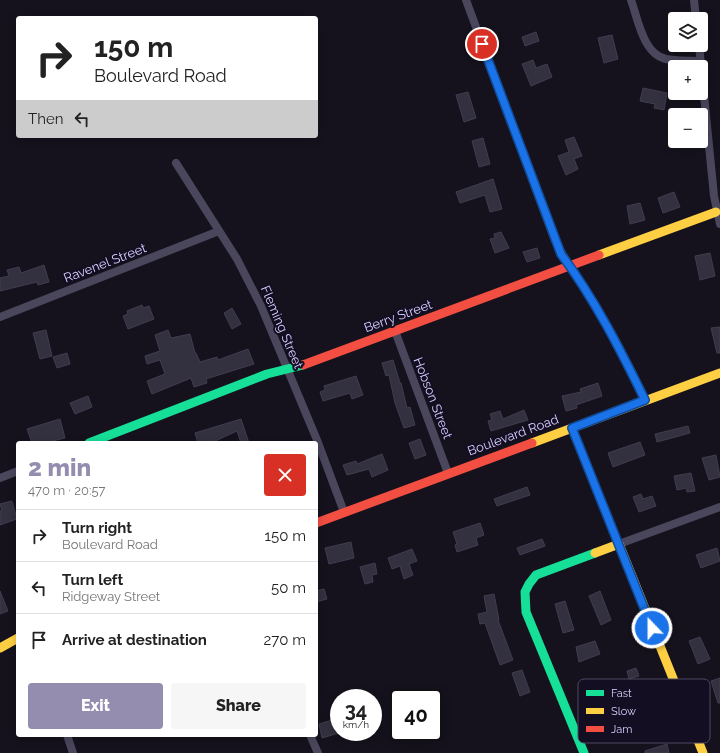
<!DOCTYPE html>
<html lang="en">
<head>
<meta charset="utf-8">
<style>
  body { margin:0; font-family:Raleway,sans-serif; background:#f6f6f6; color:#222; height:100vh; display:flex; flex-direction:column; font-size:15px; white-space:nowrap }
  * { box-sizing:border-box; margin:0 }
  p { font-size:13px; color:#767676 }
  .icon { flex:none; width:22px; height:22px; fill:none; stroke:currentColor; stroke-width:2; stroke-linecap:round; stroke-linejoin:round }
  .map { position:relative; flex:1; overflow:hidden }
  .side { position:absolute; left:16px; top:441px; width:302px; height:296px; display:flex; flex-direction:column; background:#fff; border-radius:4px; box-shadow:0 2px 10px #0003 }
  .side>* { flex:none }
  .guide { position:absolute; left:16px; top:16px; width:302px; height:122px; border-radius:4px; box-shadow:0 2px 10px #0003; background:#fff; color:#222; overflow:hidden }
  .tools { position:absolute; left:668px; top:12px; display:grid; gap:8px }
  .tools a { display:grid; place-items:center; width:40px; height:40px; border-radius:4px; background:#fff; box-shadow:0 2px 10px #0003; font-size:20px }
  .speed { position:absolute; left:330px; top:689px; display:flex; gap:8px; font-size:20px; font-weight:700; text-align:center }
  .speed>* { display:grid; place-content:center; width:52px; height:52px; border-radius:50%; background:#fff; box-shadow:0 2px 10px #0003; line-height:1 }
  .speed small { font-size:10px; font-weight:400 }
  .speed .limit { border:2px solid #111; border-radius:6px; background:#fff; color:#111 }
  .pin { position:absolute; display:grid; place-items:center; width:34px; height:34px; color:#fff; margin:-17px; border:2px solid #fff; border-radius:50%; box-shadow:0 1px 4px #0007 }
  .me { position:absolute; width:44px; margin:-22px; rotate:338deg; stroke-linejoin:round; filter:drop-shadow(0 0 3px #0008) }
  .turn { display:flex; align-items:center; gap:14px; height:84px; padding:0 12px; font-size:18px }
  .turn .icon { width:52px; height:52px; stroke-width:2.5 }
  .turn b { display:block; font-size:28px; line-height:34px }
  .then { display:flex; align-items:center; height:38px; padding:0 12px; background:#0003; gap:8px; font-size:15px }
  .round { display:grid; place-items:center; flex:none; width:42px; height:42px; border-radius:4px; background:#f6f6f6 }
  .head { display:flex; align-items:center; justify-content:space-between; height:68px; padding:0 12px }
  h1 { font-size:24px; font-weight:800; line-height:30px; color:#948daf }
  .primary-button { display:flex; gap:8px; margin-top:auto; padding:8px 12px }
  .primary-button a { flex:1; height:46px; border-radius:4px; background:#948daf; color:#fff; font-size:16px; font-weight:800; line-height:46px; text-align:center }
  .primary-button a+a { background:#f6f6f6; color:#222 }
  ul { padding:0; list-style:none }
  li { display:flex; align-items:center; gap:12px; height:52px; padding:0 12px; border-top:1px solid #e0e0e0 }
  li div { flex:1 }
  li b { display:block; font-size:15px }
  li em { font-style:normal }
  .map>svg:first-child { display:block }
</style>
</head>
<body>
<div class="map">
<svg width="720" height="753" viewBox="0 0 720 753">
  <rect width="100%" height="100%" fill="#15121d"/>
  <g fill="#33303f" stroke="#423c50">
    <polygon points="536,32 539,41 525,46 522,37"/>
    <polygon points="612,35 618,59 604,63 598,38"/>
    <polygon points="533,60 536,68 547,64 552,77 531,86 522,64"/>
    <polygon points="643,88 667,93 664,110 654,108 655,104 640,101"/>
    <polygon points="468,92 476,118 464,122 456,95"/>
    <polygon points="574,137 582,156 574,159 578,169 566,175 558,156 569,152 565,140"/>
    <polygon points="483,138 490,164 479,167 472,141"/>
    <polygon points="493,179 502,209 490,212 485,195 460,203 456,192"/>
    <polygon points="674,192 680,207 663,213 658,198"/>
    <polygon points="640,203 645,220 630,224 627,206"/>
    <polygon points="501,232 509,248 495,253 490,239 495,238 494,234"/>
    <polygon points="537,248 540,258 527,262 523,252"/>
    <polygon points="710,253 715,276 700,280 695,256"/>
    <polygon points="44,265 49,282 38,285 37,282 0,291 0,278 9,276 7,270 19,267 21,273"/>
    <polygon points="142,305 143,308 149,306 154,319 128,329 123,316 128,314 127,311"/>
    <polygon points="232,308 241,324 232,329 224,313"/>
    <polygon points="720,327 720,353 717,353 711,328"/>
    <polygon points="46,330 52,356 40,359 33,333"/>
    <polygon points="168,330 171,338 190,334 195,353 196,353 200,362 217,357 218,360 248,349 254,364 206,379 207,383 194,387 191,378 152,394 147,381 165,374 160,360 147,364 145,356 160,351 155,335"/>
    <polygon points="67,353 70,364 57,368 53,357"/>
    <polygon points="393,360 400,383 401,383 407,408 410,407 415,425 404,428 395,403 389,375 386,376 382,363"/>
    <polygon points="356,376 363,395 352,399 350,393 323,401 320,392 325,390 324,386"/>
    <polygon points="598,383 602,396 576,405 577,408 566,411 562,396 581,392 580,389"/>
    <polygon points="88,396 92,407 75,414 70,403"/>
    <polygon points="524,410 528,420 491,431 488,421 492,420 490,414 500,411 503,419"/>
    <polygon points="60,419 65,438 44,443 32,443 27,429"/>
    <polygon points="241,419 249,443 241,443 237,431 213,442 198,443 195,433"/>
    <polygon points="688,426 690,433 657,442 655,434"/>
    <polygon points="420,439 426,455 415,459 409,443"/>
    <polygon points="640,442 645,455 613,467 608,453"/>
    <polygon points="382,454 388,470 372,477 369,469 347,475 343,465 356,461 357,464"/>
    <polygon points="716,455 720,477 709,480 702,458"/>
    <polygon points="691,473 695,491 687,492 686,488 677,490 674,476"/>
    <polygon points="527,487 530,495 497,506 494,499"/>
    <polygon points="641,494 643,499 652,496 656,506 639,512 633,497"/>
    <polygon points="12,501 17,519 0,525 0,511 2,511 0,504"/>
    <polygon points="480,523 484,535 476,538 478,545 457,552 455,545 457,544 453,532"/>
    <polygon points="542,539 545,546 520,555 517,548"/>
    <polygon points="351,542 354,558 329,564 325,548"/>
    <polygon points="717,548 720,561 701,568 696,555"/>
    <polygon points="412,549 417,561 409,564 413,575 404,579 400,566 392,569 388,558"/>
    <polygon points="375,563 377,574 372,575 373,582 365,584 360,567"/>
    <polygon points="324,589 327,599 316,602 316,591"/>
    <polygon points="0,591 8,611 0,614"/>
    <polygon points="600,591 611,620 601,625 589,596"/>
    <polygon points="494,594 499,620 498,620 513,660 500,665 485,623 480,624 478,614 487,612 484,596"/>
    <polygon points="565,601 574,630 563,633 555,604"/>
    <polygon points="700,637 710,659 698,664 689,641"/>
    <polygon points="595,641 600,654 579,662 576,647"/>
    <polygon points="636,668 639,676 629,679 627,671"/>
    <polygon points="522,670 530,692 520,696 512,673"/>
    <polygon points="720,678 720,703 718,703 711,681"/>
    <polygon points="339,718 339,733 322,738 319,724"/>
    <polygon points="667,744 669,753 645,753 645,751"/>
  </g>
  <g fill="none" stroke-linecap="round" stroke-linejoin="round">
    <g stroke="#4a475d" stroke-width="8">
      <path d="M466 0 554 238C565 262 582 283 596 306 614 336 630 368 645 400"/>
      <path d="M631 0C638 19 643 54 666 59 677 61 689 61 700 61"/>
      <polyline points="694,0 696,19"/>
      <polyline points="699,45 714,196 720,224"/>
      <polyline points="176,163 237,259 261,306 317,440 344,512"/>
      <polyline points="0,317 219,231"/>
      <polyline points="395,331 448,473"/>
      <polyline points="571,428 619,544 720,507"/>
      <polyline points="0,478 18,471"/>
      <polyline points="67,735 73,753"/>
      <polyline points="310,735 318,753"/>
    </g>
    <g stroke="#16e098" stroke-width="9">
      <polyline points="89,443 267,374 303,365"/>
      <polyline points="584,753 526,612 525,592 529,584 536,575 595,553"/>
    </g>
    <g stroke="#ffcf43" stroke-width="9">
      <polyline points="599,255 716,212"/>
      <polyline points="532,443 720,373"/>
      <polyline points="595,553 619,544 703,753"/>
      <polyline points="0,648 18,638"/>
    </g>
    <g stroke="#f24e42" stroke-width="9">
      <polyline points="303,365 599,255"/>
      <polyline points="316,523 532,443"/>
    </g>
  </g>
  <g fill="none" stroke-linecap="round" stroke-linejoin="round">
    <defs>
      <path id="route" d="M482 44 561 254C595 300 620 349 645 400L572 428 652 628"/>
    </defs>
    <use href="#route" stroke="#114b97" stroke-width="10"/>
    <use href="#route" stroke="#1a73e8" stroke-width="7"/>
  </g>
  <g text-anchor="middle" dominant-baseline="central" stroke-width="4" stroke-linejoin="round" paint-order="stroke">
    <g font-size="13" fill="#d8cffe" stroke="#130e21">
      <text transform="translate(105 263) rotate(-21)">Ravenel Street</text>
      <text transform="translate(398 316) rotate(-20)">Berry Street</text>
      <text transform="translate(282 327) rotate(67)">Fleming Street</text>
      <text transform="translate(433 398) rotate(69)">Hobson Street</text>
      <text transform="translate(513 435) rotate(-20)">Boulevard Road</text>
    </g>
  </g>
  <rect x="578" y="679" width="132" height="64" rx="6" fill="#130e21" stroke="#4e4863" stroke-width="1"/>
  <rect x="586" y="690" width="18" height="6" fill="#16e098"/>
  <rect x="586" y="708" width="18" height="6" fill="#ffcf43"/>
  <rect x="586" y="726" width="18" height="6" fill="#f24e42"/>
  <g font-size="11" fill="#d8cffe">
    <text x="611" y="697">Fast</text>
    <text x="611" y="715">Slow</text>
    <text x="611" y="733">Jam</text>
  </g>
</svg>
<div class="tools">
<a><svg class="icon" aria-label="layers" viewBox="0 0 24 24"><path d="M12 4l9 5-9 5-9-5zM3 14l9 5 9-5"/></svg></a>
<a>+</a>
<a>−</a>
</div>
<div class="speed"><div>34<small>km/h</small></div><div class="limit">40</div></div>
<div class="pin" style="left:482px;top:44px;background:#d93025"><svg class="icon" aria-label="arrive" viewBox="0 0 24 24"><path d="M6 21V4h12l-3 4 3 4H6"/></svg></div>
<svg class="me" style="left:652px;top:628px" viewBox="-20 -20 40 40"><circle r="17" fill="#1a73e8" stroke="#fff" stroke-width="3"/><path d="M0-11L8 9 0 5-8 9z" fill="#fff"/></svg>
<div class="guide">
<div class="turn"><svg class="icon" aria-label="right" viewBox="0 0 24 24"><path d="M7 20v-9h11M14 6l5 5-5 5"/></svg><div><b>150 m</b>Boulevard Road</div></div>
<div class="then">Then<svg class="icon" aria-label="left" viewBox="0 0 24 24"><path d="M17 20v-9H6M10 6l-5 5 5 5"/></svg></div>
</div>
<section class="side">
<div class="head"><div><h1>2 min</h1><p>470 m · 20:57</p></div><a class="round" style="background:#d93025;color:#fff"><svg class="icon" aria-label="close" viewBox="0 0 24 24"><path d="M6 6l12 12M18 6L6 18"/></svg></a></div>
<ul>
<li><svg class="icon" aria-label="right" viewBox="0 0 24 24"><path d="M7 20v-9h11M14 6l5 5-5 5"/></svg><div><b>Turn right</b><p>Boulevard Road</p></div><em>150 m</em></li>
<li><svg class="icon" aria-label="left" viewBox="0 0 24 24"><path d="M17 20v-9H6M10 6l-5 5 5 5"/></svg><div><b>Turn left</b><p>Ridgeway Street</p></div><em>50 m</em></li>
<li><svg class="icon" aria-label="arrive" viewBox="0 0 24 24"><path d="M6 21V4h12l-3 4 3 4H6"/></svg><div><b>Arrive at destination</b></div><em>270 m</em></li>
</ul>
<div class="primary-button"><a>Exit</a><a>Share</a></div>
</section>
</div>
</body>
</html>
